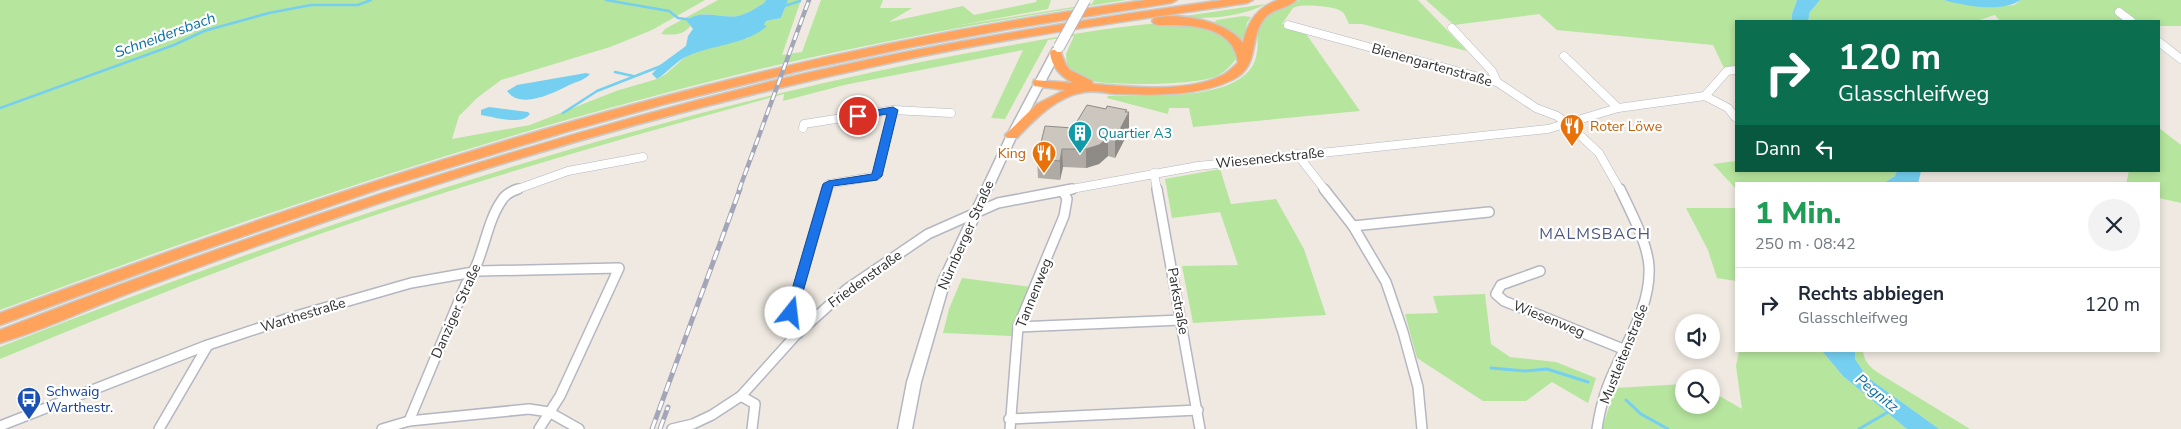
<!DOCTYPE html>
<html lang="de">
<head>
<meta charset="utf-8">
<style>
  body { margin:0; font-family:"Nunito Sans",sans-serif; background:#f2f2f3; color:#1f2937; height:100vh; display:flex; flex-direction:column; font-size:19px; white-space:nowrap }
  * { box-sizing:border-box; margin:0 }
  p { font-size:16px; color:#747a83 }
  .icon { flex:none; width:28px; height:28px; fill:none; stroke:currentColor; stroke-width:2; stroke-linecap:round; stroke-linejoin:round }
  .map { position:relative; flex:1; overflow:hidden }
  .sheet { position:absolute; left:1735px; top:182px; width:425px; height:170px; display:flex; flex-direction:column; background:#fff; border-radius:0px; box-shadow:0 2px 8px #0003 }
  .sheet>* { flex:none }
  .banner { position:absolute; left:1735px; top:20px; width:425px; height:152px; border-radius:0px; box-shadow:0 2px 8px #0003; background:#0b6e4f; color:#fff; overflow:hidden }
  .tools { position:absolute; left:1675px; top:314px; display:grid; gap:10px }
  .tools a { display:grid; place-items:center; width:45px; height:45px; border-radius:50%; background:#fff; box-shadow:0 2px 8px #0003; font-size:25px }
  .pin { position:absolute; display:grid; place-items:center; width:42px; height:42px; color:#fff; margin:-21px; border:2px solid #fff; border-radius:50%; box-shadow:0 1px 5px #0007 }
  .me { position:absolute; width:55px; margin:-28px; rotate:16deg; stroke-linejoin:round; filter:drop-shadow(0 0 4px #0008) }
  .turn { display:flex; align-items:center; gap:18px; height:105px; padding:0 20px; font-size:22px }
  .turn .icon { width:65px; height:65px; stroke-width:2.5 }
  .turn b { display:block; font-size:35px; line-height:42px }
  .then { display:flex; align-items:center; height:48px; padding:0 20px; background:#0003; gap:10px; font-size:19px }
  .round { display:grid; place-items:center; flex:none; width:52px; height:52px; border-radius:26px; background:#f2f2f3 }
  .head { display:flex; align-items:center; justify-content:space-between; height:85px; padding:0 20px }
  h1 { font-size:30px; font-weight:800; line-height:38px; color:#1e9e55 }
  ul { padding:0; list-style:none }
  li { display:flex; align-items:center; gap:15px; height:75px; padding:0 20px; border-top:1px solid #e0e1e3 }
  li div { flex:1 }
  li b { display:block; font-size:19px }
  li em { font-style:normal }
  .map>svg:first-child { display:block }
</style>
</head>
<body>
<div class="map">
<svg width="2181" height="429" viewBox="0 0 2181 429">
  <rect width="100%" height="100%" fill="#efe9e1"/>
  <g fill="#b6e59e">
    <path d="M0 0H705L652 30 610 47 501 80 477 98 459 116 452 139 530 125 616 91 657 79 666 74 685 57 703 50 748 38 764 25 766 21 781 18 788 0H801L782 55 802 52 821 0H883L880 8H912L889 22 963 6 974 15 1036 2 1037 0H1051L1048 9 955 26 1092 4 1094 0H1126C1002 19 879 41 756 70 499 132 248 217 0 310Z"/>
    <path d="M718 0H766L764 3C756 8 747 14 738 16 723 19 700 8 688 21L691 25C683 36 673 35 661 34L665 29Z"/>
    <path d="M1300 0H1418L1467 51 1362 24H1349C1347 20 1345 13 1341 11 1335 6 1299 3 1293 8 1290 12 1285 20 1282 24L1304 31 1360 111 1193 127 1189 108H1169L1168 114 1107 98 1108 96C1144 95 1233 102 1253 65 1261 50 1255 37 1260 21L1282 4Z"/>
    <polygon points="1426,0 1797,0 1792,14 1792,21 1736,21 1736,69 1725,70 1713,45 1557,30 1539,14 1454,25"/>
    <polygon points="1820,0 1943,0 1975,6 1994,7 2014,5 2021,0 2181,0 2181,26 2159,26 2159,21 2000,21 1995,15 1976,21 1808,21 1810,12"/>
    <path d="M1266 4C1241 17 1206 20 1178 17Z"/>
    <polygon points="1243,16 1251,17 1247,23 1244,41 1228,29 1213,23 1217,20"/>
    <path d="M1149 24C1176 23 1233 21 1236 59 1231 65 1226 71 1219 75 1199 86 1108 86 1086 80 1078 78 1073 73 1067 68L1066 54 1074 36 1048 40 1005 119 991 118 1023 50 844 85 783 101 784 94C626 137 468 182 314 236 208 274 104 316 0 359V347C269 242 542 148 824 83 888 68 953 55 1018 44 1062 36 1105 28 1149 24Z"/>
    <polygon points="2159,128 2181,145 2181,203 2159,198 2159,184 2126,184 2129,171 2159,171"/>
    <polygon points="1736,161 1736,171 1897,171 1895,176 1882,184 1736,184 1736,189 1713,164"/>
    <polygon points="1220,169 1231,204 1276,199 1304,249 1326,315 1193,323 1182,266 1238,265 1220,212 1172,218 1165,179"/>
    <polygon points="1686,208 1736,208 1736,281 1717,278 1708,250"/>
    <polygon points="962,278 1031,287 1014,327 1012,336 943,333 949,309"/>
    <polygon points="1485,294 1491,344 1510,357 1556,362 1596,378 1588,403 1552,382 1526,401 1483,401 1417,358 1405,314 1438,313 1433,296"/>
    <polygon points="1739,351 1822,351 1843,376 1907,429 1602,429 1615,388 1684,384 1684,405 1711,405 1711,391 1742,409 1736,366"/>
    <path d="M1855 351H1863C1864 362 1871 368 1880 374L1970 429H1939L1867 377 1855 359Z"/>
  </g>
  <g fill="#75cff0">
    <path d="M766 0H788L781 18 766 21 764 25 767 26C745 45 714 44 688 56 677 60 668 72 657 79L652 74 660 65 686 46 688 36 693 29 687 21C699 8 723 19 738 16 747 14 756 8 764 3Z"/>
    <polygon points="1797,0 1820,0 1810,12 1808,21 1792,21 1792,14"/>
    <path d="M1943 0H2021C2000 13 1967 6 1943 0Z"/>
    <path d="M586 73 590 74C585 80 576 82 569 85 554 93 520 110 507 91L517 85Z"/>
    <path d="M489 107 528 112 530 114C521 126 495 117 481 115V110Z"/>
    <polygon points="1897,171 1921,171 1918,184 1882,184 1895,176"/>
    <polygon points="1822,351 1855,351 1855,359 1867,377 1939,429 1907,429 1843,376"/>
  </g>
  <g fill="none" stroke-linecap="round" stroke-linejoin="round">
    <g stroke="#75cff0" stroke-width="2.5">
      <polyline points="606,0 669,11 678,18 692,20"/>
      <polyline points="781,7 800,1"/>
      <polyline points="615,72 633,76"/>
      <polyline points="0,108 174,45 204,31 269,13 311,5 358,5 371,0"/>
      <polyline points="563,113 597,91 661,66"/>
    </g>
    <g stroke="#75cff0" stroke-width="3">
      <polyline points="1491,368 1525,371 1547,369 1588,382"/>
      <polyline points="1626,400 1641,414 1668,429"/>
      <polyline points="1859,429 1888,412"/>
    </g>
    <defs>
      <g id="minor-far1">
        <polyline points="2119,12 2131,21"/>
        <polyline points="1288,25 1497,82 1536,108 1557,116 1568,124"/>
        <polyline points="1452,28 1492,71 1497,82"/>
        <polyline points="2159,42 2181,59"/>
        <polyline points="1564,56 1618,108"/>
        <polyline points="1705,96 1727,71 1736,70"/>
        <polyline points="1568,124 1599,153 1620,190"/>
        <polyline points="803,128 804,124 893,110 951,113"/>
        <polyline points="1297,154 1325,190"/>
        <polyline points="1154,173 1157,190"/>
        <polyline points="515,190 568,171 643,157"/>
        <polyline points="826,190 828,184 877,176 893,110"/>
        <polyline points="1066,190 1198,166 1548,129 1618,108 1705,96 1728,108 1735,117"/>
      </g>
      <g id="minor">
        <polyline points="1157,189 1200,429"/>
        <polyline points="1324,189 1353,226 1386,282 1403,332 1418,387 1422,429"/>
        <polyline points="1353,226 1489,212"/>
        <polyline points="1540,271 1501,285 1496,294 1504,301 1623,349"/>
        <polyline points="1018,327 1181,320"/>
        <polyline points="802,328 791,313 827,189"/>
        <polyline points="741,396 755,404 752,429"/>
        <polyline points="1009,419 1198,410"/>
        <path d="M409 421 466 284C484 260 485 224 502 200 505 195 512 191 518 189"/>
        <polyline points="0,426 205,346 289,318 411,283 479,271 619,268 560,396 539,429"/>
        <polyline points="159,429 208,345"/>
        <polyline points="382,429 409,421 529,409 549,412 579,429"/>
        <polyline points="672,429 693,424 712,415 741,396 795,336 847,289 928,234 998,203 1072,189"/>
        <polyline points="1010,429 1018,327 1064,216 1067,199 1063,191"/>
        <path d="M1597 429C1599 415 1602 402 1607 388 1621 349 1651 311 1649 267 1648 244 1630 210 1620 189"/>
      </g>
      <polygon id="secondary" points="1058,45 1063,48 1017,135 950,281 921,382 912,429 898,429 907,382 938,281 1007,135 1053,48"/>
      <g id="motorway">
        <path d="M1146 0H1177L1171 3 1014 28 911 47 807 69 665 104 569 131 379 189 192 254 0 325V313C248 221 500 134 758 73 886 42 1016 18 1146 0Z"/>
        <path d="M1223 0H1253L1247 3C1129 21 1010 37 894 62 743 94 594 134 447 181 343 214 241 251 140 289 93 306 47 329 0 343V330C254 232 512 145 777 80 924 45 1073 21 1223 0Z"/>
        <path d="M1278 0H1296C1288 9 1272 8 1264 19 1248 40 1261 66 1232 80 1197 97 1152 95 1115 94 1106 93 1094 90 1085 92 1057 96 1036 118 1017 138H1007L1005 135 1037 104 1065 90 1034 86 1033 83 1034 80 1073 83C1060 76 1052 67 1050 53L1052 50H1060L1066 65 1070 70 1092 81 1093 84C1131 87 1189 93 1223 75 1229 72 1234 66 1238 63 1234 24 1188 25 1158 25L1154 24 1152 21 1154 18C1179 12 1227 21 1243 43 1248 21 1257 8 1278 0Z"/>
      </g>
    </defs>
    <use href="#minor-far1" stroke="#b4b7c1" stroke-width="9"/>
    <use href="#minor" stroke="#b4b7c1" stroke-width="12"/>
    <use href="#secondary" stroke="#b4b7c1" stroke-width="3"/>
    <use href="#motorway" stroke="#c9c9c9" stroke-width="3"/>
    <use href="#minor-far1" stroke="#fff" stroke-width="8"/>
    <use href="#minor" stroke="#fff" stroke-width="9"/>
    <use href="#secondary" fill="#fff" fill-rule="evenodd"/>
    <use href="#motorway" fill="#ffa35c" fill-rule="evenodd"/>
    <defs>
      <polyline id="rail-far1" points="739,190 809,0"/>
      <g id="rail">
        <polyline points="652,429 740,189"/>
        <polyline points="660,429 668,407"/>
      </g>
    </defs>
    <use href="#rail-far1" stroke="#a3a6b8" stroke-width="4.5"/>
    <use href="#rail" stroke="#a3a6b8" stroke-width="5"/>
    <use href="#rail-far1" stroke="#fff" stroke-width="2.5" stroke-dasharray="8" stroke-linecap="butt"/>
    <use href="#rail" stroke="#fff" stroke-width="3" stroke-dasharray="10" stroke-linecap="butt"/>
    <defs>
      <polyline id="secondary-bridge" points="1059,47 1085,0"/>
    </defs>
    <use href="#secondary-bridge" stroke="#b4b7c1" stroke-width="12" stroke-linecap="butt"/>
    <use href="#secondary-bridge" stroke="#fff" stroke-width="10"/>
  </g>
  <polygon fill="#afaba4" points="1106,109 1126,112 1129,131 1115,158 1108,156 1099,164 1086,168 1063,167 1060,180 1038,178 1037,159 1073,128"/>
  <g fill="#8e8b86">
    <polygon points="1127,110 1126,118 1129,112 1129,131 1115,158 1115,139"/>
    <polygon points="1108,138 1108,156 1099,164 1086,168 1086,149"/>
    <polygon points="1062,149 1063,167 1060,180 1060,161"/>
  </g>
  <polygon fill="#cbc7bf" stroke="#8e8b86" points="1087,105 1106,109 1107,106 1127,110 1125,112 1129,112 1115,139 1108,138 1099,145 1086,149 1062,149 1060,161 1037,159 1045,126 1073,128"/>
  <polygon fill="#1a73e8" stroke="#114b97" points="893,107 898,110 882,176 877,180 833,186 797,313 795,316 787,316 785,313 823,184 828,181 872,174 887,114 858,119 853,116 858,113"/>
  <defs>
    <symbol id="restaurant-pin" viewBox="-11 -11 22 30"><path d="M0 17L-7.5 6A9.5 9.5 0 1 1 7.5 6Z" fill="#e8710a" stroke="#fff"/><path d="M-5-6h1v4h1v-4h1v4h1v-4h1v5L-1.5 .5V6h-2V.5L-5-1ZM5-6V6H3V1.5H1.5Q1.5-4 5-6Z" fill="#fff"/></symbol>
    <symbol id="building-pin" viewBox="-11 -11 22 30"><path d="M0 17L-7.5 6A9.5 9.5 0 1 1 7.5 6Z" fill="#0f9aa8" stroke="#fff"/><path d="M-4-6H4V6H1V3H-1V6H-4ZM-2.5-4.3h1.7v1.8h-1.7ZM.8-4.3h1.7v1.8H.8ZM-2.5-1h1.7V.8h-1.7ZM.8-1h1.7V.8H.8Z" fill="#fff"/></symbol>
    <symbol id="bus-pin" viewBox="-11 -11 22 30"><path d="M0 17L-7.5 6A9.5 9.5 0 1 1 7.5 6Z" fill="#1a4fb4" stroke="#fff"/><path d="M-5-6H5V4H4V6H2V4H-2V6H-4V4H-5ZM-3.5-4V0h7V-4ZM-3.5 1.2v1.5H-2V1.2ZM2 1.2v1.5H3.5V1.2Z" fill="#fff"/></symbol>
  </defs>
  <g fill-rule="evenodd">
    <use href="#restaurant-pin" x="1558" y="112" width="28" height="38"/>
    <use href="#building-pin" x="1066" y="119" width="28" height="38"/>
    <use href="#restaurant-pin" x="1030" y="139" width="28" height="38"/>
    <use href="#bus-pin" x="15" y="385" width="28" height="38"/>
  </g>
  <g text-anchor="middle" dominant-baseline="central" stroke-width="4.5" stroke-linejoin="round" paint-order="stroke">
    <g font-size="14" fill="#2e2e2e" stroke="#fff">
      <text transform="translate(1432 65) rotate(16)">Bienengartenstraße</text>
      <text transform="translate(1270 158) rotate(-6)">Wieseneckstraße</text>
      <text transform="translate(966 235) rotate(-66)">Nürnberger Straße</text>
      <text transform="translate(865 279) rotate(-36)">Friedenstraße</text>
      <text transform="translate(1034 293) rotate(-68)">Tannenweg</text>
      <text transform="translate(1178 301) rotate(80)">Parkstraße</text>
      <text transform="translate(456 311) rotate(-66)">Danziger Straße</text>
      <text transform="translate(303 315) rotate(-17)">Warthestraße</text>
      <text transform="translate(1549 319) rotate(22)">Wiesenweg</text>
      <text transform="translate(1624 354) rotate(-68)">Mustleitenstraße</text>
    </g>
    <g font-size="14" fill="#c56008" stroke="#fff" text-anchor="start">
      <text x="1590" y="126">Roter Löwe</text>
      <text x="1026" y="153" text-anchor="end">King</text>
    </g>
    <g font-size="14" fill="#0d838f" stroke="#fff" text-anchor="start">
      <text x="1098" y="133">Quartier A3</text>
    </g>
    <g font-size="14" fill="#164399" stroke="#fff" text-anchor="start">
      <text x="46" y="391">Schwaig<tspan x="46" dy="16">Warthestr.</tspan></text>
    </g>
    <g font-size="15" font-style="italic" fill="#0d6fa3" stroke="#fff">
      <text transform="translate(165 35) rotate(-20)">Schneidersbach</text>
      <text transform="translate(1877 393) rotate(39)">Pegnitz</text>
    </g>
    <g font-size="16" letter-spacing="1" fill="#4d5680" stroke="#fff">
      <text x="1595" y="234">MALMSBACH</text>
    </g>
  </g>
</svg>
<div class="tools">
<a><svg class="icon" aria-label="sound" viewBox="0 0 24 24"><path d="M4 9h4l5-4v14l-5-4H4zM17 9q2 3 0 6"/></svg></a>
<a><svg class="icon" aria-label="search" viewBox="0 0 24 24"><circle cx="10" cy="10" r="6"/><path d="M15 15l6 6"/></svg></a>
</div>
<div class="pin" style="left:858px;top:116px;background:#d93025"><svg class="icon" aria-label="arrive" viewBox="0 0 24 24"><path d="M6 21V4h12l-3 4 3 4H6"/></svg></div>
<svg class="me" style="left:791px;top:313px" viewBox="-20 -20 40 40"><circle r="19" fill="#fff"/><path d="M0-13L10 11 0 6-10 11z" fill="#1a73e8"/></svg>
<div class="banner">
<div class="turn"><svg class="icon" aria-label="right" viewBox="0 0 24 24"><path d="M7 20v-9h11M14 6l5 5-5 5"/></svg><div><b>120 m</b>Glasschleifweg</div></div>
<div class="then">Dann<svg class="icon" aria-label="left" viewBox="0 0 24 24"><path d="M17 20v-9H6M10 6l-5 5 5 5"/></svg></div>
</div>
<section class="sheet">
<div class="head"><div><h1>1 Min.</h1><p>250 m · 08:42</p></div><a class="round"><svg class="icon" aria-label="close" viewBox="0 0 24 24"><path d="M6 6l12 12M18 6L6 18"/></svg></a></div>
<ul>
<li><svg class="icon" aria-label="right" viewBox="0 0 24 24"><path d="M7 20v-9h11M14 6l5 5-5 5"/></svg><div><b>Rechts abbiegen</b><p>Glasschleifweg</p></div><em>120 m</em></li>
</ul>
</section>
</div>
</body>
</html>
